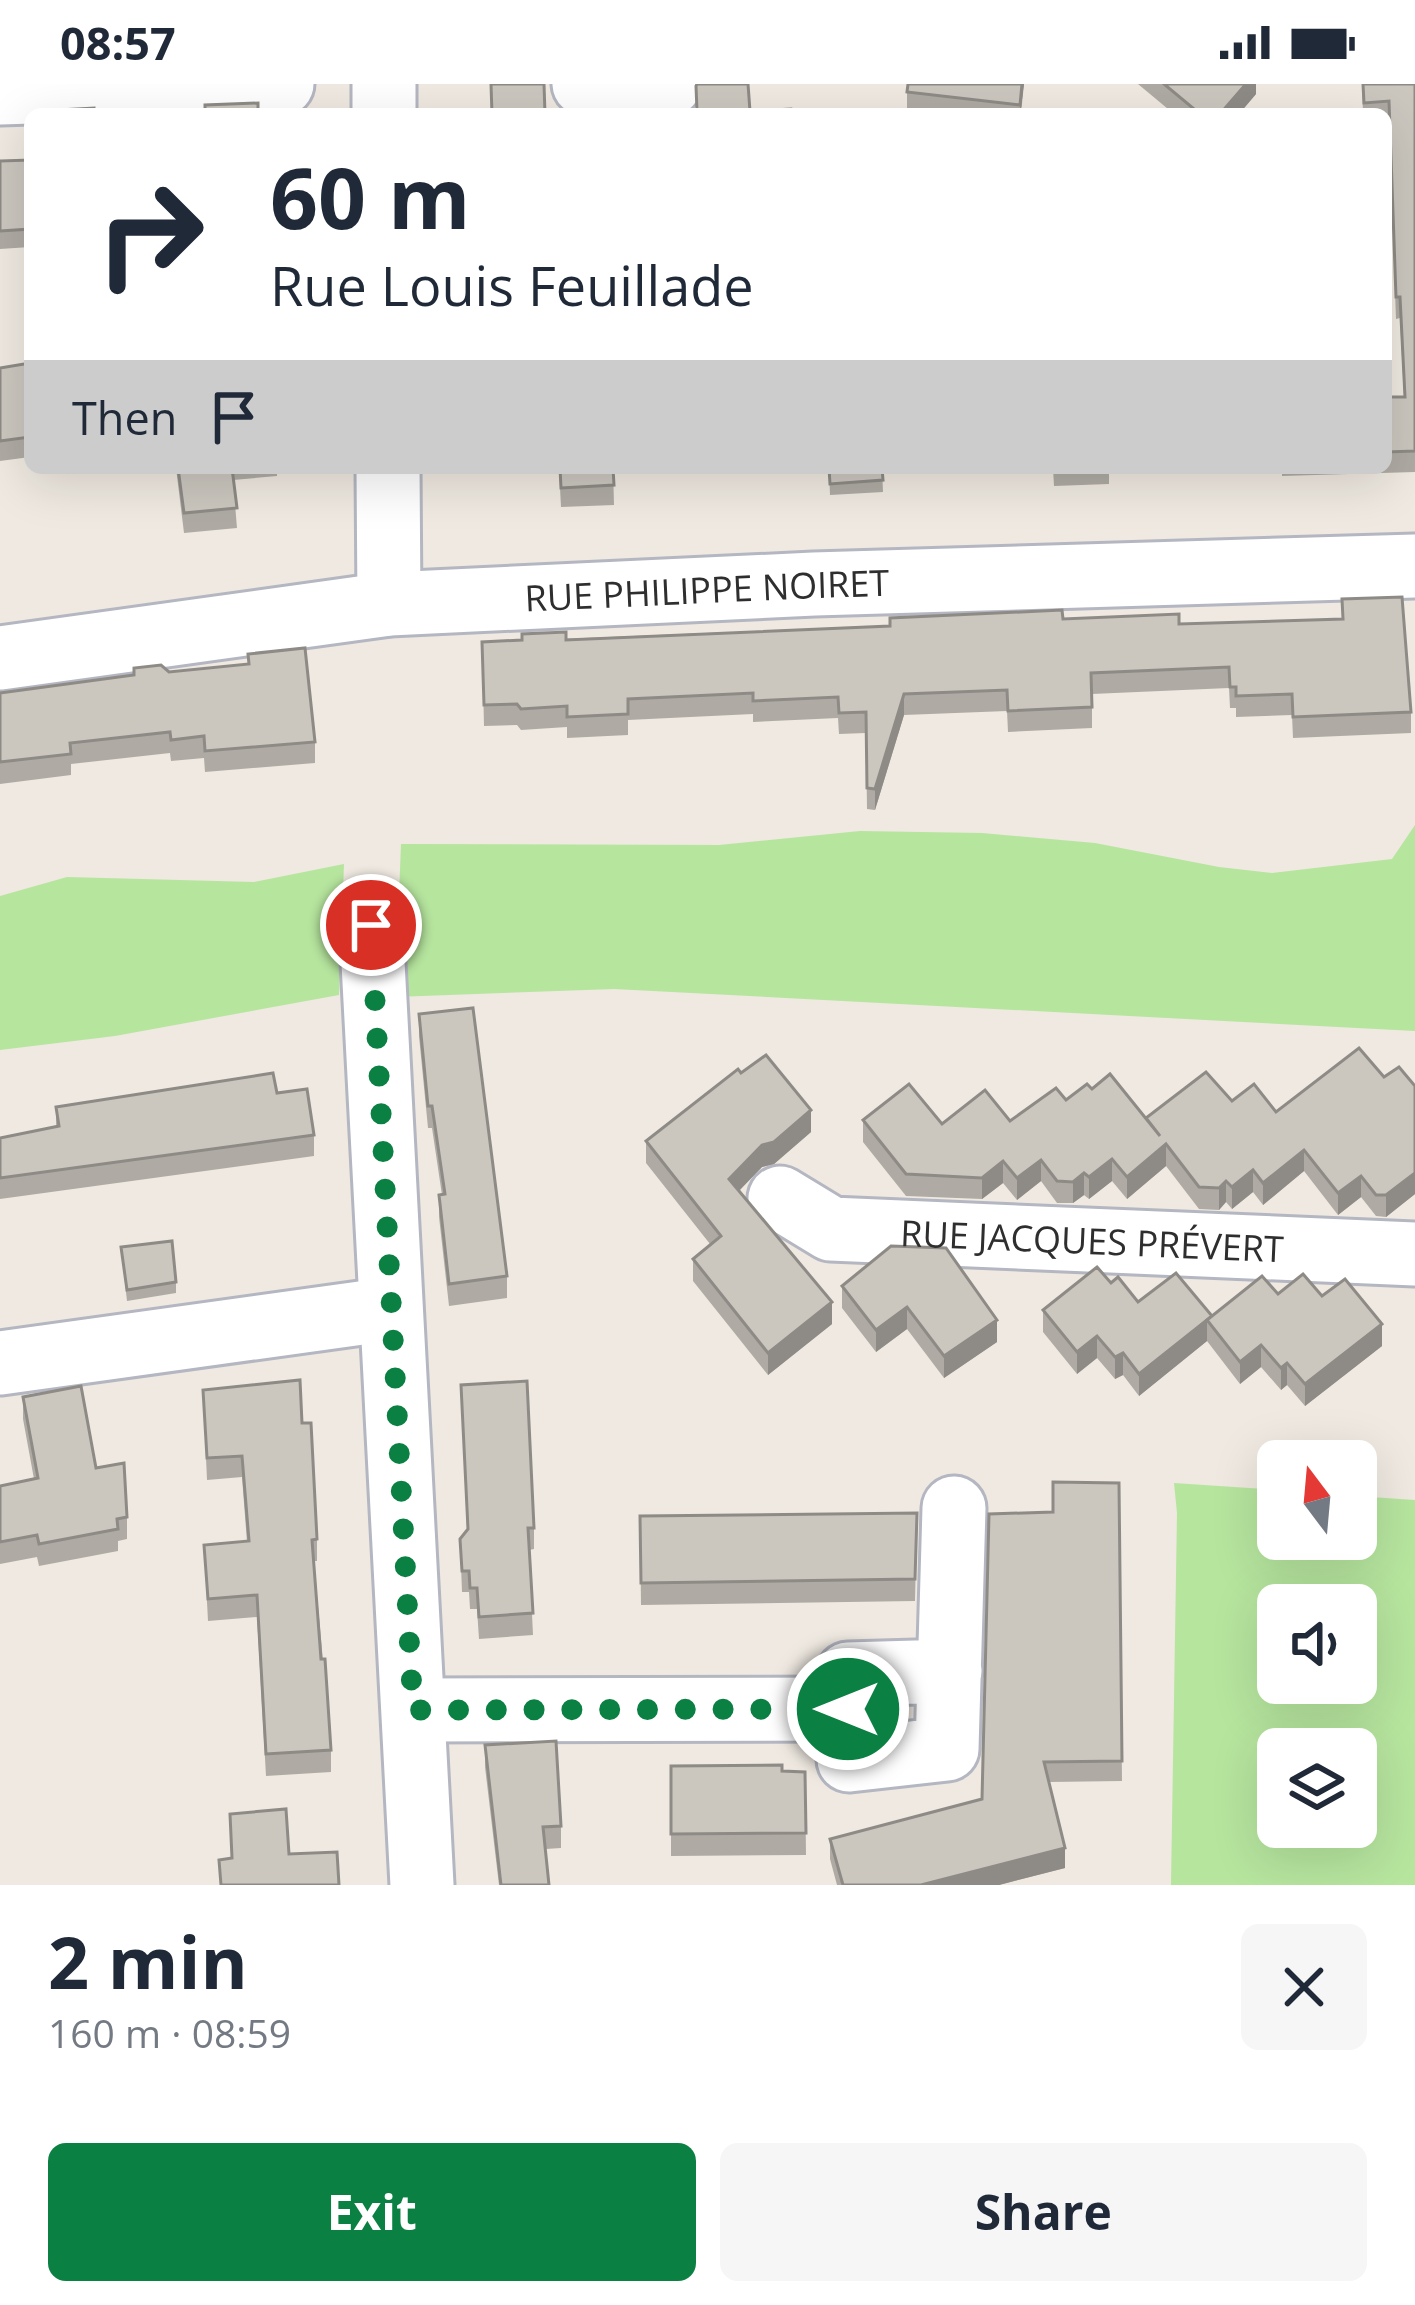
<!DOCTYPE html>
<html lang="en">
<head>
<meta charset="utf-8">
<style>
  body { margin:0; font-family:"Open Sans",sans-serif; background:#f6f6f7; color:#1f2937; height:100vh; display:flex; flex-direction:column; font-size:45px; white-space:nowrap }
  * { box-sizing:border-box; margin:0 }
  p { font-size:39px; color:#747a83 }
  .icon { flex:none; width:66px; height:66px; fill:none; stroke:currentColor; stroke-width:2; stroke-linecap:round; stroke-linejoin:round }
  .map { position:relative; height:1801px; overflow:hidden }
  .sheet { display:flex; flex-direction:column; background:#fff; flex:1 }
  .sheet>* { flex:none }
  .hud { position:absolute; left:24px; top:24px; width:1368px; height:366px; border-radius:18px; box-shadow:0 12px 48px #0002; background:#fff; color:#1f2937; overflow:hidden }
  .needle { width:78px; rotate:344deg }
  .buttons { position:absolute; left:1257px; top:1356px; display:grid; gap:24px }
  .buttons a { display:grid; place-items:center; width:120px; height:120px; border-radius:18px; background:#fff; box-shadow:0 12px 48px #0002; font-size:60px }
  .pin { position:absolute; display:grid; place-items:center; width:102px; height:102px; color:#fff; margin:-51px; border:6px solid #fff; border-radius:50%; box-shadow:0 3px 12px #0007 }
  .me { position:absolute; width:132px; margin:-66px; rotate:270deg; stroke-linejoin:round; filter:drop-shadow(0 0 9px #0008) }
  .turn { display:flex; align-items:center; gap:42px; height:252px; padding:0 48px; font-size:54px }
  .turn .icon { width:156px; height:156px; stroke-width:2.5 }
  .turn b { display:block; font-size:84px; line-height:102px }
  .then { display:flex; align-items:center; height:114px; padding:0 48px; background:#0003; gap:24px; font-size:45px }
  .round { display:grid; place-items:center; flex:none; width:126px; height:126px; border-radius:18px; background:#f6f6f7 }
  .overview { display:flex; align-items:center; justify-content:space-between; height:204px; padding:0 48px }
  h1 { font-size:72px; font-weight:700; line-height:90px }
  .cta { display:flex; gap:24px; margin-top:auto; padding:24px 48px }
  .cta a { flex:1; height:138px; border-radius:18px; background:#0b8043; color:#fff; font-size:48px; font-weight:700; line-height:138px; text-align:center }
  .cta a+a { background:#f6f6f7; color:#1f2937 }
  .status { display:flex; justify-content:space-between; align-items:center; height:84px; padding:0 60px; background:#fff; direction:ltr }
  .status svg { height:33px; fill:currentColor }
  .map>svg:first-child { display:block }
</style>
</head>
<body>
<div class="status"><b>08:57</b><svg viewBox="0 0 49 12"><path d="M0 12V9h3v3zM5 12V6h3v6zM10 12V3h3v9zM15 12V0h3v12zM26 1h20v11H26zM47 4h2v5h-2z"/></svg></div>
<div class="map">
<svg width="1415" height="1801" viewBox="0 0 1415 1801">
  <rect width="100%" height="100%" fill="#efe9e1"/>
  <g fill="#b6e59e" fill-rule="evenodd">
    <polygon points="1415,741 1415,947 614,905 395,913 401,760 719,761 860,747 982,749 1095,759 1219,783 1272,789 1392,775"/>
    <polygon points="344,780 339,911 115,952 0,966 0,812 67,793 254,798"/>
    <path d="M1174 1399 1278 1406V1455H1356V1412L1415 1416V1801H1171L1177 1429ZM1278 1521H1356V1599H1278ZM1278 1665H1356V1743H1278Z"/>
  </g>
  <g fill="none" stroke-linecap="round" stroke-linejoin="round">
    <defs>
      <g id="minor">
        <polyline points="384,0 384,30"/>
        <path d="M584 0C612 10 647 24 670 0"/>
        <polyline points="0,9 282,0"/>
        <polyline points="388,384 389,520"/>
        <path id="s1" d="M0 574 389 520 814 500 1415 482"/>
        <polyline points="371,841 422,1801"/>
        <path id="s2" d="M780 1114 831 1145 1415 1170"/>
        <polyline points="0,1279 390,1225"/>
        <polyline points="950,1587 848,1590 849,1676 947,1665 954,1424"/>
        <polyline points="414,1626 848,1625"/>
      </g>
    </defs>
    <use href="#minor" stroke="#b4b7c1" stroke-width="69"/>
    <use href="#minor" stroke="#fff" stroke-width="63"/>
  </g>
  <g fill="#afaba4">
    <polygon points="1024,0 1021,30 907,30 907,8"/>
    <polygon points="1138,0 1256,0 1256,10 1239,30 1174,30"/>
    <polygon points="1362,0 1415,0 1415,388 1282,392 1282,384 1386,384 1386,313 1404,313 1400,234 1396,235 1389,38 1386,38 1386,30 1363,30"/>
    <polygon points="30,76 30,163 0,165 0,77"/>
    <polygon points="30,279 30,373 0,377 0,284"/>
    <polygon points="176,384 277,384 277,392 233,396 237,444 184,449"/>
    <polygon points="559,384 613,384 614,421 561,423"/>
    <polygon points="829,384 882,384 883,408 830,411"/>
    <polygon points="1053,384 1109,384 1109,400 1054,402"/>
    <polygon points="1063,535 1179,540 1411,628 1411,649 1293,654 1292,631 1236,633 1236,624 1230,624 1229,604 1092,610 1092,644 1008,648 1007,627 904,631 875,726 867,725 866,649 839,650 838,634 753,638 753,630 628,636 628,651 567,654 567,643 521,646 517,641 484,642 482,558"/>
    <polygon points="169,588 315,658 315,679 205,688 204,674 171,677 170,669 71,680 71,691 0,700 0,609"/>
    <polygon points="419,930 507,1192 507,1214 449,1222 439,1133 439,1111 442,1111 432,1044 428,1044 419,952"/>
    <polygon points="1384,993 1415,1002 1415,1110 1386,1133 1376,1132 1361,1113 1338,1131 1304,1087 1263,1121 1253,1108 1232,1125 1226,1118 1219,1126 1199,1125 1166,1082 1127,1115 1112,1097 1089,1115 1084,1111 1073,1119 1057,1119 1041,1097 1017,1116 1003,1099 982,1115 906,1112 863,1058 863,1036 942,1040 1010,1037 1092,1005 1146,1035 1232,1017 1276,1028"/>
    <polygon points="277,1009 314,1051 314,1072 0,1115 0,1054 56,1042 56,1023"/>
    <polygon points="811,1048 774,1080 762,1083 739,1107 832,1240 768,1291 693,1197 693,1175 710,1160 646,1079 646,1057"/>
    <polygon points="891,1162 997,1258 944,1294 907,1245 876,1268 842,1224 842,1202"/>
    <polygon points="121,1163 176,1198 176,1209 127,1217"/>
    <polygon points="1111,1199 1138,1218 1212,1232 1278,1210 1322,1212 1382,1262 1305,1322 1287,1301 1281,1306 1261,1283 1240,1300 1207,1257 1139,1312 1123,1291 1115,1295 1097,1274 1077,1290 1043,1248 1043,1226"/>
    <polygon points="461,1301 534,1444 534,1465 529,1466 533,1551 479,1555 477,1525 470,1525 469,1508 462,1508 460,1455 467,1446"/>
    <polygon points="203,1306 302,1339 317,1455 317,1477 314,1477 331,1666 331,1688 266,1692 257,1533 208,1537 204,1461 247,1458 242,1393 207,1396"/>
    <polygon points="23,1313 96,1384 127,1433 127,1455 118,1457 118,1467 39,1482 37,1473 0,1480 0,1402 34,1395 23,1335"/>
    <polygon points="1119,1399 1122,1697 1049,1698 1065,1784 999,1801 837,1801 830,1775 830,1755 982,1715 1053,1428"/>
    <polygon points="917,1429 915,1517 641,1521 640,1432"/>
    <polygon points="485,1661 561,1742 561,1764 546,1765 549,1801 499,1801 485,1683"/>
    <polygon points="671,1682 805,1688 806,1771 671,1772"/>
  </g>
  <g fill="#8e8b86">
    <polygon points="1022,0 1024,0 1020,30 1020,21"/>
    <polygon points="1246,0 1256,0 1256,10 1239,30 1220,30"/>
    <polygon points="904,610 904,631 875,726 875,705"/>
    <polygon points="811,1026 811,1048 774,1080 762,1083 729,1117 729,1095 762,1061"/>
    <polygon points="1166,1060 1166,1082 1127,1115 1127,1093"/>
    <polygon points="1304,1066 1304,1087 1263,1121 1263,1099"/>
    <polygon points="1112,1075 1112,1097 1089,1115 1089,1093"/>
    <polygon points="1041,1076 1041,1097 1017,1116 1017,1094"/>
    <polygon points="1003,1077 1003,1099 982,1115 982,1094"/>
    <polygon points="1253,1086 1253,1108 1232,1125 1232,1103"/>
    <polygon points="1084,1089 1084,1111 1073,1119 1073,1098"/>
    <polygon points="1415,1089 1415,1110 1386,1133 1386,1111"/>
    <polygon points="1361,1092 1361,1113 1338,1131 1338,1109"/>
    <polygon points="1226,1097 1226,1118 1219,1126 1219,1104"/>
    <polygon points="832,1218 832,1240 768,1291 768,1269"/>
    <polygon points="907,1223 907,1245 876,1268 876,1246"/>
    <polygon points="1212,1232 1207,1236 1207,1257 1139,1312 1139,1290"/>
    <polygon points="997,1236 997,1258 944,1294 944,1272"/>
    <polygon points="1382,1240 1382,1262 1305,1322 1305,1300"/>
    <polygon points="1097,1252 1097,1274 1077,1290 1077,1268"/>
    <polygon points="1261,1261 1261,1283 1240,1300 1240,1278"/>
    <polygon points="1123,1269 1123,1291 1115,1295 1115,1273"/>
    <polygon points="1287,1279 1287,1301 1281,1306 1281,1284"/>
    <polygon points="1065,1764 1065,1784 999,1801 921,1801"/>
  </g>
  <g fill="#cbc7bf" stroke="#8e8b86" stroke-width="3">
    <polygon points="491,0 544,0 545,30 492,30"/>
    <polygon points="697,0 748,0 750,27 791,25 792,30 629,30 697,27 696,2"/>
    <polygon points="908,0 1022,0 1020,21 907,8"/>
    <polygon points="1164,0 1246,0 1220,30 1200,30"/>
    <polygon points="1363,0 1415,0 1415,367 1386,368 1386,313 1405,313 1400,213 1396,213 1389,17 1364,19"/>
    <polygon points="258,19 258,30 205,30 205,21"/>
    <polygon points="94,24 94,30 42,30 41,27"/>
    <polygon points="30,76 30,145 0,147 0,77"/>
    <polygon points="30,279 30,353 0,357 0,284"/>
    <polygon points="178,384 232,384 237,424 184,429"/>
    <polygon points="560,384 613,384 614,401 561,404"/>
    <polygon points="829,384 882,384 883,396 830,400"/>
    <polygon points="1402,513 1411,628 1293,633 1292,610 1236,612 1236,603 1230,603 1229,583 1091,589 1092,623 1008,627 1007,606 904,610 875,705 867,704 866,628 839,629 838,613 753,617 753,609 628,615 628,630 567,633 567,622 521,625 517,620 484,621 482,558 522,556 522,550 566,548 566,556 890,542 890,534 1062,526 1063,535 1179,530 1179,540 1343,535 1342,515"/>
    <polygon points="305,564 315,658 205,667 204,652 171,656 170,648 70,659 71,670 0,678 0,609 134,591 134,584 161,581 169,588 249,580 248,570"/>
    <polygon points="473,924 507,1192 449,1200 439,1111 445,1110 432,1022 428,1022 419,930"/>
    <polygon points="1359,964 1384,993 1399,983 1415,1002 1415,1089 1386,1111 1376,1111 1361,1092 1338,1109 1304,1066 1263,1099 1253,1086 1232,1103 1226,1097 1219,1104 1199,1103 1166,1060 1127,1093 1112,1075 1089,1093 1084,1089 1073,1098 1057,1097 1041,1076 1017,1094 1003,1077 982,1094 906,1090 863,1036 909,1000 942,1040 985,1006 1010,1037 1056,1004 1066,1016 1087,1000 1092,1005 1110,990 1160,1052 1146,1034 1206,988 1232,1017 1254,1000 1276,1028"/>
    <polygon points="766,971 811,1026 774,1058 762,1061 729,1095 832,1218 768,1269 693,1175 721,1152 646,1057 738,985 741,989"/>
    <polygon points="273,989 277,1009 307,1005 314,1051 0,1094 0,1054 59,1042 56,1023"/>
    <polygon points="172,1157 176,1198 127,1206 121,1163"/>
    <polygon points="891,1162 946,1164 997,1236 944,1272 907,1223 876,1246 842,1202"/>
    <polygon points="1097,1183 1111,1199 1118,1193 1138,1218 1176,1189 1212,1232 1139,1290 1123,1269 1115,1273 1097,1252 1077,1268 1043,1226"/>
    <polygon points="1303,1190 1322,1212 1345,1195 1382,1240 1305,1300 1287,1279 1281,1284 1261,1261 1240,1278 1207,1236 1262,1192 1278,1210"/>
    <polygon points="300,1296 302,1339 311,1339 317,1455 312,1456 321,1575 325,1575 331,1666 266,1670 257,1511 208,1515 204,1461 249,1457 242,1372 207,1374 203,1306"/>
    <polygon points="527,1297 534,1444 528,1444 533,1529 479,1533 477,1504 470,1504 469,1487 462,1487 460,1455 468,1445 461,1301"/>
    <polygon points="81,1302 96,1384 124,1379 127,1433 117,1435 118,1445 39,1460 37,1451 0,1458 0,1402 38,1394 23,1313"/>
    <polygon points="1053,1398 1119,1399 1122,1677 1044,1678 1065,1764 921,1801 843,1801 830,1755 982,1715 989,1430 1053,1428"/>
    <polygon points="917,1429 915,1495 641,1499 640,1432"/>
    <polygon points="556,1657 561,1742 543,1743 549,1801 501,1801 485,1661"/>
    <polygon points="782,1681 782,1687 805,1688 806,1749 671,1750 671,1682"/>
    <polygon points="286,1725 289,1770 337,1768 339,1801 221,1801 219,1776 232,1774 230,1730"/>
  </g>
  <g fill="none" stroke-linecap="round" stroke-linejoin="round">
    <polyline stroke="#0b8043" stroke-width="21" stroke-dasharray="0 37.8" points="371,841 413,1626 848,1625"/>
  </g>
  <g text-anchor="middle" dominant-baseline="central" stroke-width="10" stroke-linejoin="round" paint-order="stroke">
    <g font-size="36" fill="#2e2e2e" stroke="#fff">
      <text stroke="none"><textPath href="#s1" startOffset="711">RUE PHILIPPE NOIRET</textPath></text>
      <text stroke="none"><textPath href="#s2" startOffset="321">RUE JACQUES PRÉVERT</textPath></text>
    </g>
  </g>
</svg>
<div class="buttons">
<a><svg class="needle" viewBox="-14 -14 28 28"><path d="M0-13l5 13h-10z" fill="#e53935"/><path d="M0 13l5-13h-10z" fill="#747a83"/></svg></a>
<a><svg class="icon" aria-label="sound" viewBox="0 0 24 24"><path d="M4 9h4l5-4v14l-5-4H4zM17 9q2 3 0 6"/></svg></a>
<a><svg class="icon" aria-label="layers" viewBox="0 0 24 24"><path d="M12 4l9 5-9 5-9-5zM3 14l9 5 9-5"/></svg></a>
</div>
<div class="pin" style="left:371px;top:841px;background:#d93025"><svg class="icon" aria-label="arrive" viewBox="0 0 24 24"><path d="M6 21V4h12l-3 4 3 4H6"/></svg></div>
<svg class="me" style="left:848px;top:1625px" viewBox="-20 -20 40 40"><circle r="17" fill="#0b8043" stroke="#fff" stroke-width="3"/><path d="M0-11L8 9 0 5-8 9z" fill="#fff"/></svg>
<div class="hud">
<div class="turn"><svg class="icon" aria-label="right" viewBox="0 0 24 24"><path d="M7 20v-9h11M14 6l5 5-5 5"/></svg><div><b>60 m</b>Rue Louis Feuillade</div></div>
<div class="then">Then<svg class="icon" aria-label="arrive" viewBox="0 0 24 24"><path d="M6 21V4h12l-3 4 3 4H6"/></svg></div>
</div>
</div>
<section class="sheet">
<div class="overview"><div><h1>2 min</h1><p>160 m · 08:59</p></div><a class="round"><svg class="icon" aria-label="close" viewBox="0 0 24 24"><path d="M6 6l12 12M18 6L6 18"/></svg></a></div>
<div class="cta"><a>Exit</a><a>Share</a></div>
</section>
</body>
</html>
